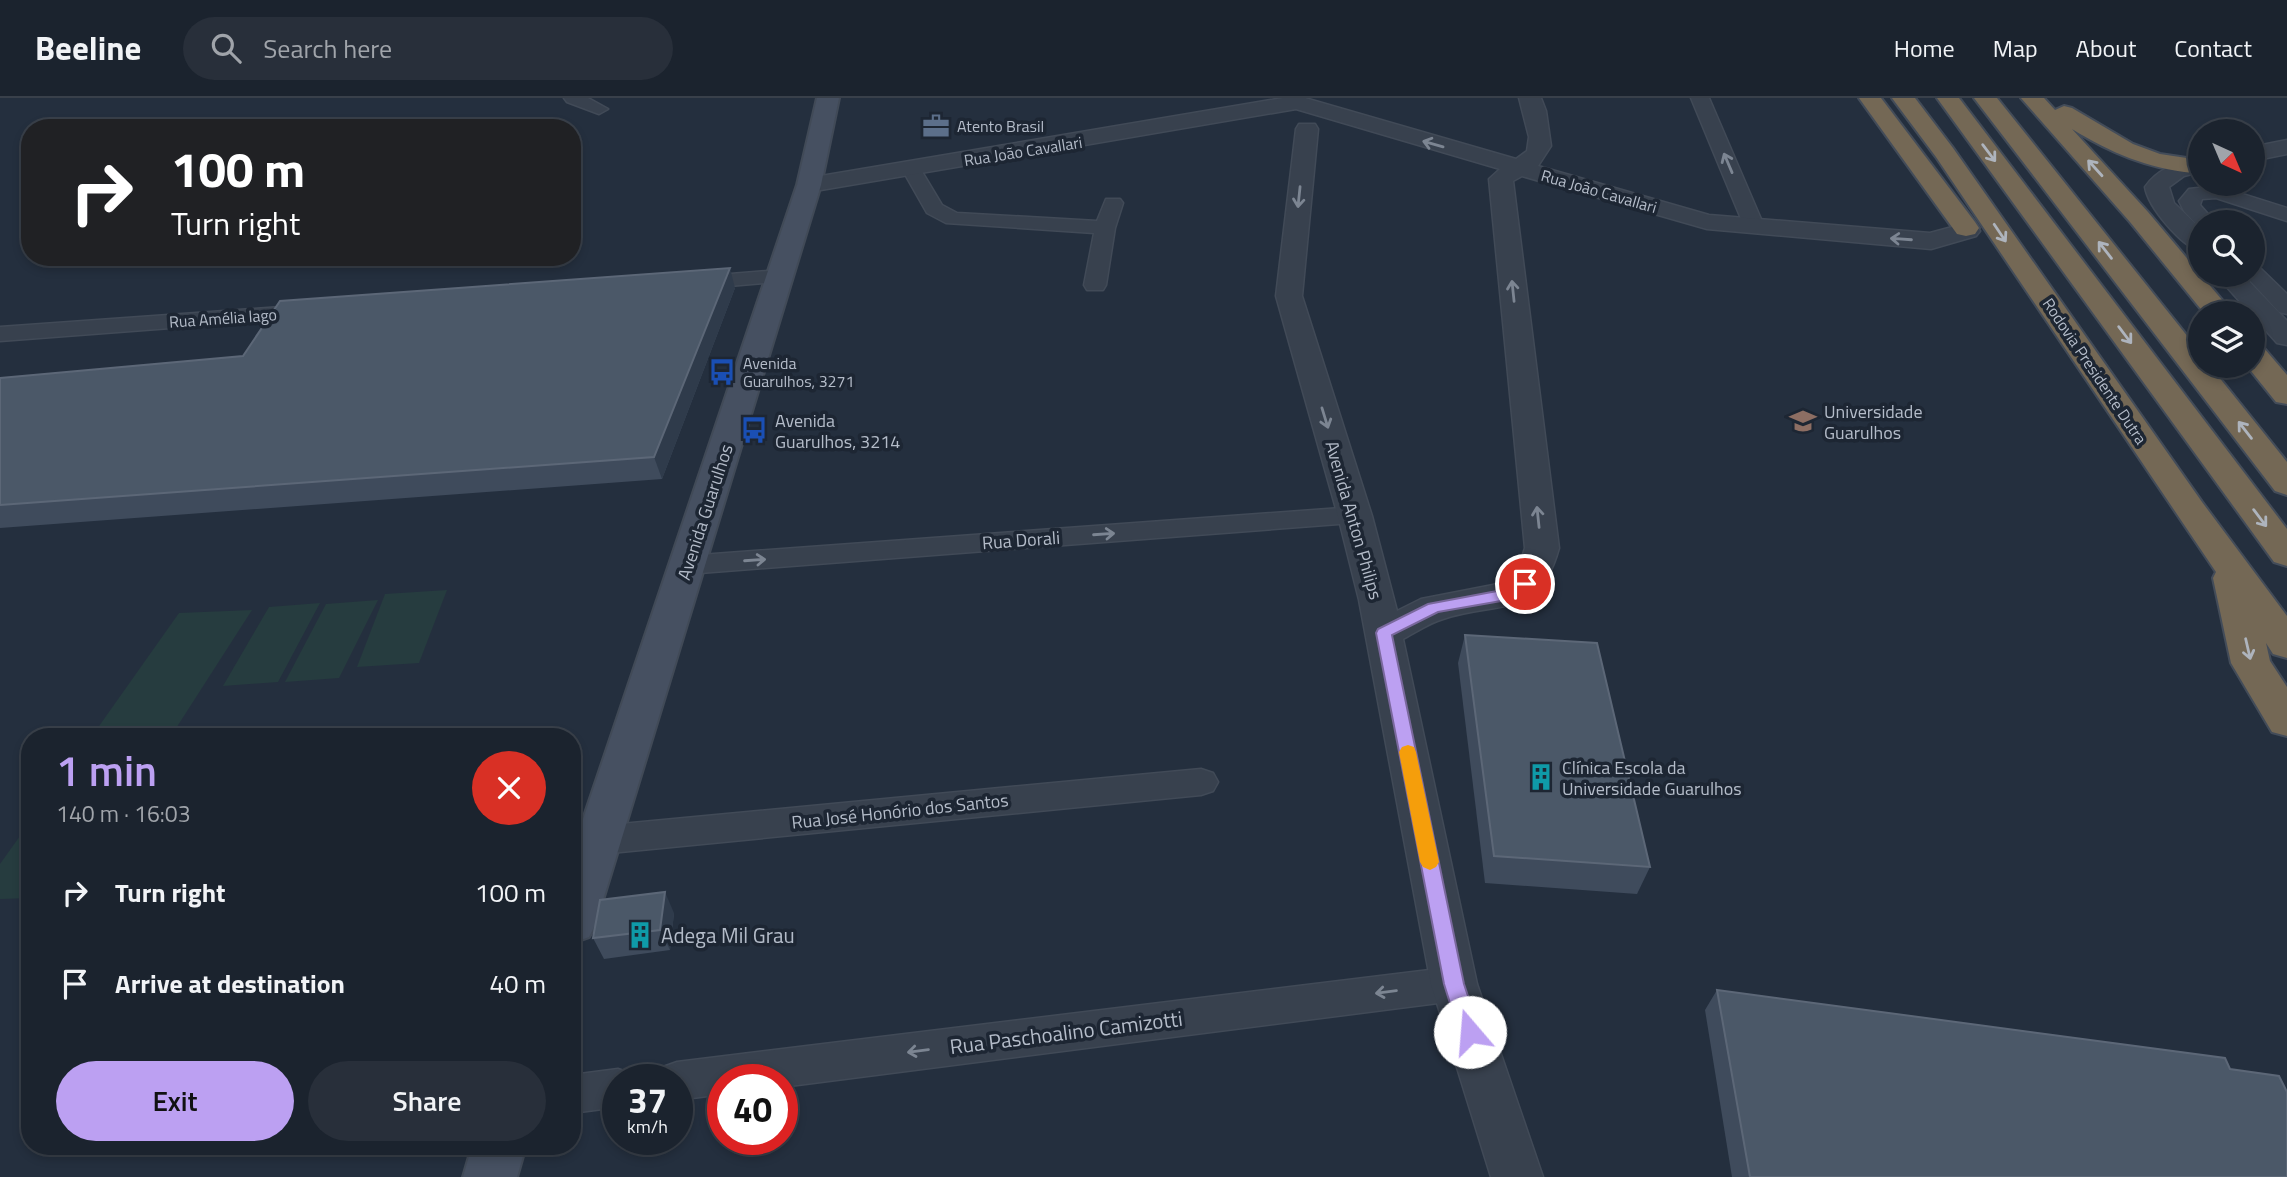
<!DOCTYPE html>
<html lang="en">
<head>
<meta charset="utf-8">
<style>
  body { margin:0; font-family:"Titillium Web",sans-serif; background:#282f3a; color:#f1f3f6; height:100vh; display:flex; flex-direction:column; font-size:26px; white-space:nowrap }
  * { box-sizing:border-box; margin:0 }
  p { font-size:23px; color:#a0a4aa }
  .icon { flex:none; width:38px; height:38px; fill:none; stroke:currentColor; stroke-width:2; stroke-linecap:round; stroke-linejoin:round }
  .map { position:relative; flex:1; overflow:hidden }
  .details { position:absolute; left:21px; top:630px; width:560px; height:427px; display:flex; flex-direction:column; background:#1b232e; border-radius:28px; box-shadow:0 4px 10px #0003,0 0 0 2px #39404a }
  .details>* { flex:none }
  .hud { position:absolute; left:21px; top:21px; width:560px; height:147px; border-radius:28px; box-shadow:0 4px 10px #0003,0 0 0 2px #39404a; background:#202124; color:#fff; overflow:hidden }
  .needle { width:46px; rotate:136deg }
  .tools { position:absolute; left:2188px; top:21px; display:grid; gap:14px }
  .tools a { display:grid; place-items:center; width:77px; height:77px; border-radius:50%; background:#1b232e; box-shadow:0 4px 10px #0003,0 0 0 2px #39404a; font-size:35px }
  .speed { position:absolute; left:602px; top:966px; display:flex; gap:14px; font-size:35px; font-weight:700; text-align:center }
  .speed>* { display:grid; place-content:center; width:91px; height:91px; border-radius:50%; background:#1b232e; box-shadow:0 4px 10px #0003,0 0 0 2px #39404a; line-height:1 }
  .speed small { font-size:18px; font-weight:400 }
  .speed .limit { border:10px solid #d22; background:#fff; color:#111 }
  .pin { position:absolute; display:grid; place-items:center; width:60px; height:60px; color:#fff; margin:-30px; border:4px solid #fff; border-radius:50%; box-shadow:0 2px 7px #0007 }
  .me { position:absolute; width:77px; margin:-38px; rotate:342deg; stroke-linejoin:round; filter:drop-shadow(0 0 5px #0008) }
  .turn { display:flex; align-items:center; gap:24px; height:147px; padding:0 35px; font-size:32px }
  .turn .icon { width:91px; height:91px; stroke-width:2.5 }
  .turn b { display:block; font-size:49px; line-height:60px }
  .round { display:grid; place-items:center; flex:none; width:74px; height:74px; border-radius:37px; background:#282f3a }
  .summary { display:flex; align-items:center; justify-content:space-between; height:119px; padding:0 35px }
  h1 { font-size:42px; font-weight:600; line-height:52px; color:#bca0f2 }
  .cta { display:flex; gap:14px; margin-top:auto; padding:14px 35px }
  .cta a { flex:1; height:80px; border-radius:42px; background:#bca0f2; color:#111; font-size:28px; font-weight:600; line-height:80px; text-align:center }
  .cta a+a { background:#282f3a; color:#f1f3f6 }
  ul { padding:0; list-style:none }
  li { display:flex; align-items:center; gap:21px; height:91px; padding:0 35px }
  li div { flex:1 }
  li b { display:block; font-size:26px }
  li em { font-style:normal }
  header { display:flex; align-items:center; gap:42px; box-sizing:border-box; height:98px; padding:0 35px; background:#1b232e; border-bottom:2px solid #39404a }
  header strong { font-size:33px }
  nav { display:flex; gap:38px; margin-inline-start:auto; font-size:24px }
  .search { width:490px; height:63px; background:#282f3a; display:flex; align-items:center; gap:18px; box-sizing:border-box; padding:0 24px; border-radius:38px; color:#a0a4aa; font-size:26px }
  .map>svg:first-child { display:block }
</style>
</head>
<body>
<header>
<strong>Beeline</strong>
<div class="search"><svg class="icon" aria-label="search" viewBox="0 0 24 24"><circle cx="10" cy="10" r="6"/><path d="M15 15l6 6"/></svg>Search here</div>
<nav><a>Home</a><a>Map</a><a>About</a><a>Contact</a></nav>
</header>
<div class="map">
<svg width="2287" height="1079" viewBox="0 0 2287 1079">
  <rect width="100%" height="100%" fill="#242f3e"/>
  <g fill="#263c3f">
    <polygon points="447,492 419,565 357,569 385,496"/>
    <polygon points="378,502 339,580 285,584 326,506"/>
    <polygon points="320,505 278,584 223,588 269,509"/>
    <polygon points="252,512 173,635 92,638 179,515"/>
    <polygon points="30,724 30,800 0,801 0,766"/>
  </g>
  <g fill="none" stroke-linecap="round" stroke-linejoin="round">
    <defs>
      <g id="minor">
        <polygon points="564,0 588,0 608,11 599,16 567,4"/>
        <polygon points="1691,0 1709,0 1764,128 1761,132 1747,132 1744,128"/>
        <polygon points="911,65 918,67 942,107 957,115 1097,123 1106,101 1120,101 1123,105 1115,130 1106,187 1103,192 1087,192 1084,187 1094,135 946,125 927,115 902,71"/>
        <polygon points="2217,88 2287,110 2287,123 2216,100 2202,101 2200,107 2215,124 2200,124 2198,128 2184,113 2179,103 2189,91"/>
        <polygon points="2252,167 2259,169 2287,196 2287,216 2279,214 2245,177 2252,177"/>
        <polygon points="781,172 789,173 792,178 789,183 694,191 686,190 683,185 686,180 694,179"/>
        <polygon points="309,207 317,209 320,214 317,219 0,243 0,229"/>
        <polygon points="1355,409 1365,412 1368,418 1365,424 687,476 677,474 673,467 677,460 687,458"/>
        <polygon points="1201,671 1213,675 1218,684 1213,693 1201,697 600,756 588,752 583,742 588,732 600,728"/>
        <polygon points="1454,869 1467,874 1473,886 1467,898 1454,903 782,989 782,982 723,982 723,996 677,1002 677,982 657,982 663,969 677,964"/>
        <polygon points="618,971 632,976 635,982 618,982 618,1009 572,1015 572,977"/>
      </g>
      <g id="tertiary">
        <path d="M1283 0H1305L1516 61 1527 53 1529 39 1519 0H1541L1546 13 1551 48 1538 68 1709 117 1930 135 1967 125 1976 128 1980 133 1976 138 1931 151 1707 131 1522 78 1513 83 1559 450C1539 523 1498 502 1443 521 1429 525 1416 534 1403 541L1477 886 1543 1079H1491L1431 886 1359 502 1338 418 1276 198 1296 31 1299 26H1315L1318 31 1302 198 1372 418 1397 513 1421 501 1493 487 1513 478 1519 469 1525 450 1489 81 1500 71 1296 11 809 94 801 92 797 87 801 82 809 80Z"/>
        <polygon points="2287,42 2287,56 2252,63 2252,49"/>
        <path d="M2200 60V74L2184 78 2169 89 2174 105 2200 130V153C2181 148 2148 109 2145 89 2159 69 2177 66 2200 60Z"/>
        <polygon points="2216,177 2243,177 2287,223 2287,247 2277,245"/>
      </g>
      <g id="secondary">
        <polygon points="817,0 839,0 821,87 596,825 589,839 572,845 572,754 797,87"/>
        <polygon points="472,1048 526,1048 517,1079 463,1079"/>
      </g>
      <g id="motorway">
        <polygon points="1859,0 1881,0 1975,124 1979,130 1975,136 1966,138 1957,136"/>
        <polygon points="1892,0 1915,0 1953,50 2202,404 2287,518 2287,560 2273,556 2266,545 2270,563 2287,589 2287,638 2272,634 2231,565 2213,480 2216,474 1936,59"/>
        <polygon points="1937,0 1959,0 2287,431 2287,468 2274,464"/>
        <polygon points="1974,0 1997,0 2200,254 2200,268 2210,268 2287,364 2287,397 2275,393"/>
        <path d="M2021 0H2044L2055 12 2064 8 2072 10 2133 46 2160 56 2200 62V74L2193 75C2147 70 2111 55 2072 31L2148 114 2233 215H2204L2130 124Z"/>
        <polygon points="2252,246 2263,249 2287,277 2287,306 2276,304 2247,268 2252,268"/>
      </g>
    </defs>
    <use href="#minor" stroke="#414a57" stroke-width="3"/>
    <use href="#tertiary" stroke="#414a57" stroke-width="3"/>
    <use href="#secondary" stroke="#414a57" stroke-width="4"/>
    <use href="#motorway" stroke="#434c59" stroke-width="4"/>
    <use href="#minor" fill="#38414e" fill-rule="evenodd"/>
    <use href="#tertiary" fill="#38414e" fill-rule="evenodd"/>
    <use href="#secondary" fill="#465061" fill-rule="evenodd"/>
    <use href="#motorway" fill="#746855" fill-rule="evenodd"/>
  </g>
  <g fill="#3f4b5c">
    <polygon points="735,190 662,381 0,430 0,280 243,258"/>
    <polygon points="1465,537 1650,769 1637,796 1485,785 1458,565"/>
    <polygon points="674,815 670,852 604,861 593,840"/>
    <polygon points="1717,892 2230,971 2287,1079 1732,1079 1705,912"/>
  </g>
  <g fill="#2f3b4b">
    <polygon points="730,170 735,190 662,381 654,359"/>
    <polygon points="665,794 674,815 670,852 660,832"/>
  </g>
  <g fill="#4b5868" stroke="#5c6777" stroke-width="2">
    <polygon points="730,170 654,359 0,407 0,280 243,258 280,203"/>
    <polygon points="1465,537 1597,545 1650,769 1494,758"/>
    <polygon points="665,794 660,832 593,840 600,802"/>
    <polygon points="1717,892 2225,960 2230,971 2279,978 2287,994 2287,1079 1750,1079"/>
  </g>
  <defs><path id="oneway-shaft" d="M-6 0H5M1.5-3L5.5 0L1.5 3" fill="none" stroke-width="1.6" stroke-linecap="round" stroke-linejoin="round" transform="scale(1.75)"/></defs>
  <g stroke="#7c8592">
    <use href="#oneway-shaft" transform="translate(1433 46) rotate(-164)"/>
    <use href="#oneway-shaft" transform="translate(1728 65) rotate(-113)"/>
    <use href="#oneway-shaft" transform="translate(1299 99) rotate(96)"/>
    <use href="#oneway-shaft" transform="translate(1901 141) rotate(-176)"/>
    <use href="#oneway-shaft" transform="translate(1513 193) rotate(-96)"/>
    <use href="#oneway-shaft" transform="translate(1325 320) rotate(73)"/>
    <use href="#oneway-shaft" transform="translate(1538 419) rotate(-96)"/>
    <use href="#oneway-shaft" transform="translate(1104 436) rotate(-4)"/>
    <use href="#oneway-shaft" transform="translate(755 462) rotate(-4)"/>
    <use href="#oneway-shaft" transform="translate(1386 894) rotate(173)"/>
    <use href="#oneway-shaft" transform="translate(918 953) rotate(173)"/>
  </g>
  <g stroke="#aeb4bd">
    <use href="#oneway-shaft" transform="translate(1989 55) rotate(53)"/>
    <use href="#oneway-shaft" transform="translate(2095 70) rotate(-132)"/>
    <use href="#oneway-shaft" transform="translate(2000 135) rotate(56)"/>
    <use href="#oneway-shaft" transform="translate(2105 152) rotate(-128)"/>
    <use href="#oneway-shaft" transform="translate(2125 237) rotate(53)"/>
    <use href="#oneway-shaft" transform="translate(2245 332) rotate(-128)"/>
    <use href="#oneway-shaft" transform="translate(2260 420) rotate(53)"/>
    <use href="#oneway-shaft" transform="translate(2248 551) rotate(77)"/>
  </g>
  <polygon fill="#bca0f2" stroke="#7a689d" stroke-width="2" points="1525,480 1530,482 1532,486 1530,489 1501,503 1438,514 1392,537 1464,886 1480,934 1477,941 1470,944 1462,941 1459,934 1444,886 1376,535 1378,531 1428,506 1497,493"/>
  <polygon fill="#f59e0b" points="1408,647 1414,649 1416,654 1439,764 1436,769 1430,772 1423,769 1420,764 1399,654 1402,649"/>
  <defs>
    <symbol id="office-bare" viewBox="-9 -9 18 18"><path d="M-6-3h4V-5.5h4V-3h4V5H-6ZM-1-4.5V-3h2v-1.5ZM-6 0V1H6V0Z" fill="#5c6f8a" stroke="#1d2633" stroke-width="2.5" paint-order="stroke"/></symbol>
    <symbol id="bus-bare" viewBox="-9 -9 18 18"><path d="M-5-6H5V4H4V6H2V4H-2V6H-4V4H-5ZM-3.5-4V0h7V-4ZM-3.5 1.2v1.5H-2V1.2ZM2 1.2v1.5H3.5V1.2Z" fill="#1a4fb4" stroke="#1d2633" stroke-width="2.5" paint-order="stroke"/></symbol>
    <symbol id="university-bare" viewBox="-9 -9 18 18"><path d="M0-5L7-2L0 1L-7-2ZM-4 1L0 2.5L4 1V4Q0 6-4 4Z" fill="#8d6e63" stroke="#1d2633" stroke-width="2.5" paint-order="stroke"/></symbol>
    <symbol id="building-bare" viewBox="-9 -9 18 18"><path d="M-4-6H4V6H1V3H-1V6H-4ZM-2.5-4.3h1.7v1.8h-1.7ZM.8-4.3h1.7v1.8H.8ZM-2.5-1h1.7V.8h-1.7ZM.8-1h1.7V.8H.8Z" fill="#0f9aa8" stroke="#1d2633" stroke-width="2.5" paint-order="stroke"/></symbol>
  </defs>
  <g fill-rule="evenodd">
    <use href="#office-bare" x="917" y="9" width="38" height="38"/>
    <use href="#bus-bare" x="703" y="255" width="38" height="38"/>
    <use href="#university-bare" x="1784" y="304" width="38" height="38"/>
    <use href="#bus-bare" x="735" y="313" width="38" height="38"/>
    <use href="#building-bare" x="1522" y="660" width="38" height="38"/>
    <use href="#building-bare" x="621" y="818" width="38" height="38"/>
  </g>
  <g text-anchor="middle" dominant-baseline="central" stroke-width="7" stroke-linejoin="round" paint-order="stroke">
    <g font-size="16" fill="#b4bcc9" stroke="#1d2633" text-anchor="start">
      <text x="957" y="28">Atento Brasil</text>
      <text x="743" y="265">Avenida<tspan x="743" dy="18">Guarulhos, 3271</tspan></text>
    </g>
    <g font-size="16" fill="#b4bcc9" stroke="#1d2633">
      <text transform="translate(1023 53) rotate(-9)">Rua João Cavallari</text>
      <text transform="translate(1599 93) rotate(16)">Rua João Cavallari</text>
      <text transform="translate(223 220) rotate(-4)">Rua Amélia lago</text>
      <text transform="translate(2095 273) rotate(56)">Rodovia Presidente Dutra</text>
    </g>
    <g font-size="18" fill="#b4bcc9" stroke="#1d2633" text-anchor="start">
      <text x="1824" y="313">Universidade<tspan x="1824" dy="21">Guarulhos</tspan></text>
      <text x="775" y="322">Avenida<tspan x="775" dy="21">Guarulhos, 3214</tspan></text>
      <text x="1562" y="669">Clínica Escola da<tspan x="1562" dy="21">Universidade Guarulhos</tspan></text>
    </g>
    <g font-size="18" fill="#b4bcc9" stroke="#1d2633">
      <text transform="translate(705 414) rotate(-72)">Avenida Guarulhos</text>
      <text transform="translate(1354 422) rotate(74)">Avenida Anton Philips</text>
      <text transform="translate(1021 442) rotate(-4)">Rua Dorali</text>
      <text transform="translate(900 713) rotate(-6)">Rua José Honório dos Santos</text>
    </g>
    <g font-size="21" fill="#b4bcc9" stroke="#1d2633" text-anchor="start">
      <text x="661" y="837">Adega Mil Grau</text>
    </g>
    <g font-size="21" fill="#b4bcc9" stroke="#1d2633">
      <text transform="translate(1066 934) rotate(-7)">Rua Paschoalino Camizotti</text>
    </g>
  </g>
</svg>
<div class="tools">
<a><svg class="needle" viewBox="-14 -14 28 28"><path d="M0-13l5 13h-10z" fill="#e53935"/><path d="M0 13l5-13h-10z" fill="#a0a4aa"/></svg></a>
<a><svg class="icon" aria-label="search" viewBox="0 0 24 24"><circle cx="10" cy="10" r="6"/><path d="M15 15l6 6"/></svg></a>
<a><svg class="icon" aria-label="layers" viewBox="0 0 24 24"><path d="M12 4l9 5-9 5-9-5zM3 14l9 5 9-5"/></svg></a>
</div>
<div class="speed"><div>37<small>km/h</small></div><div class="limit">40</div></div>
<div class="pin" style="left:1525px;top:486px;background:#d93025"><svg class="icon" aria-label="arrive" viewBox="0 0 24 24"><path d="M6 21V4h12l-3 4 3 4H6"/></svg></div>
<svg class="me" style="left:1470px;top:934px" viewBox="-20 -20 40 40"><circle r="19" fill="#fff"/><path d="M0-13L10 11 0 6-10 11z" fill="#bca0f2"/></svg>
<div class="hud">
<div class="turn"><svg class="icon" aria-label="right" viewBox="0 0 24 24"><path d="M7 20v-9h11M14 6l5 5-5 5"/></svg><div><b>100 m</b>Turn right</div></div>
</div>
<section class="details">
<div class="summary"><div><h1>1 min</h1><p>140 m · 16:03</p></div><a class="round" style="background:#d93025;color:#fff"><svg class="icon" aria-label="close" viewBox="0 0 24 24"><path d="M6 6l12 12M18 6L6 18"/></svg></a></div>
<ul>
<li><svg class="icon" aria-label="right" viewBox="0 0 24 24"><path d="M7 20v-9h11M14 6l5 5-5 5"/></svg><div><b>Turn right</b></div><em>100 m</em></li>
<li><svg class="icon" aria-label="arrive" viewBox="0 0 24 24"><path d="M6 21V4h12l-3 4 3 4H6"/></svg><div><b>Arrive at destination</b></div><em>40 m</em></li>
</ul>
<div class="cta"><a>Exit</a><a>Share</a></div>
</section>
</div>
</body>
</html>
